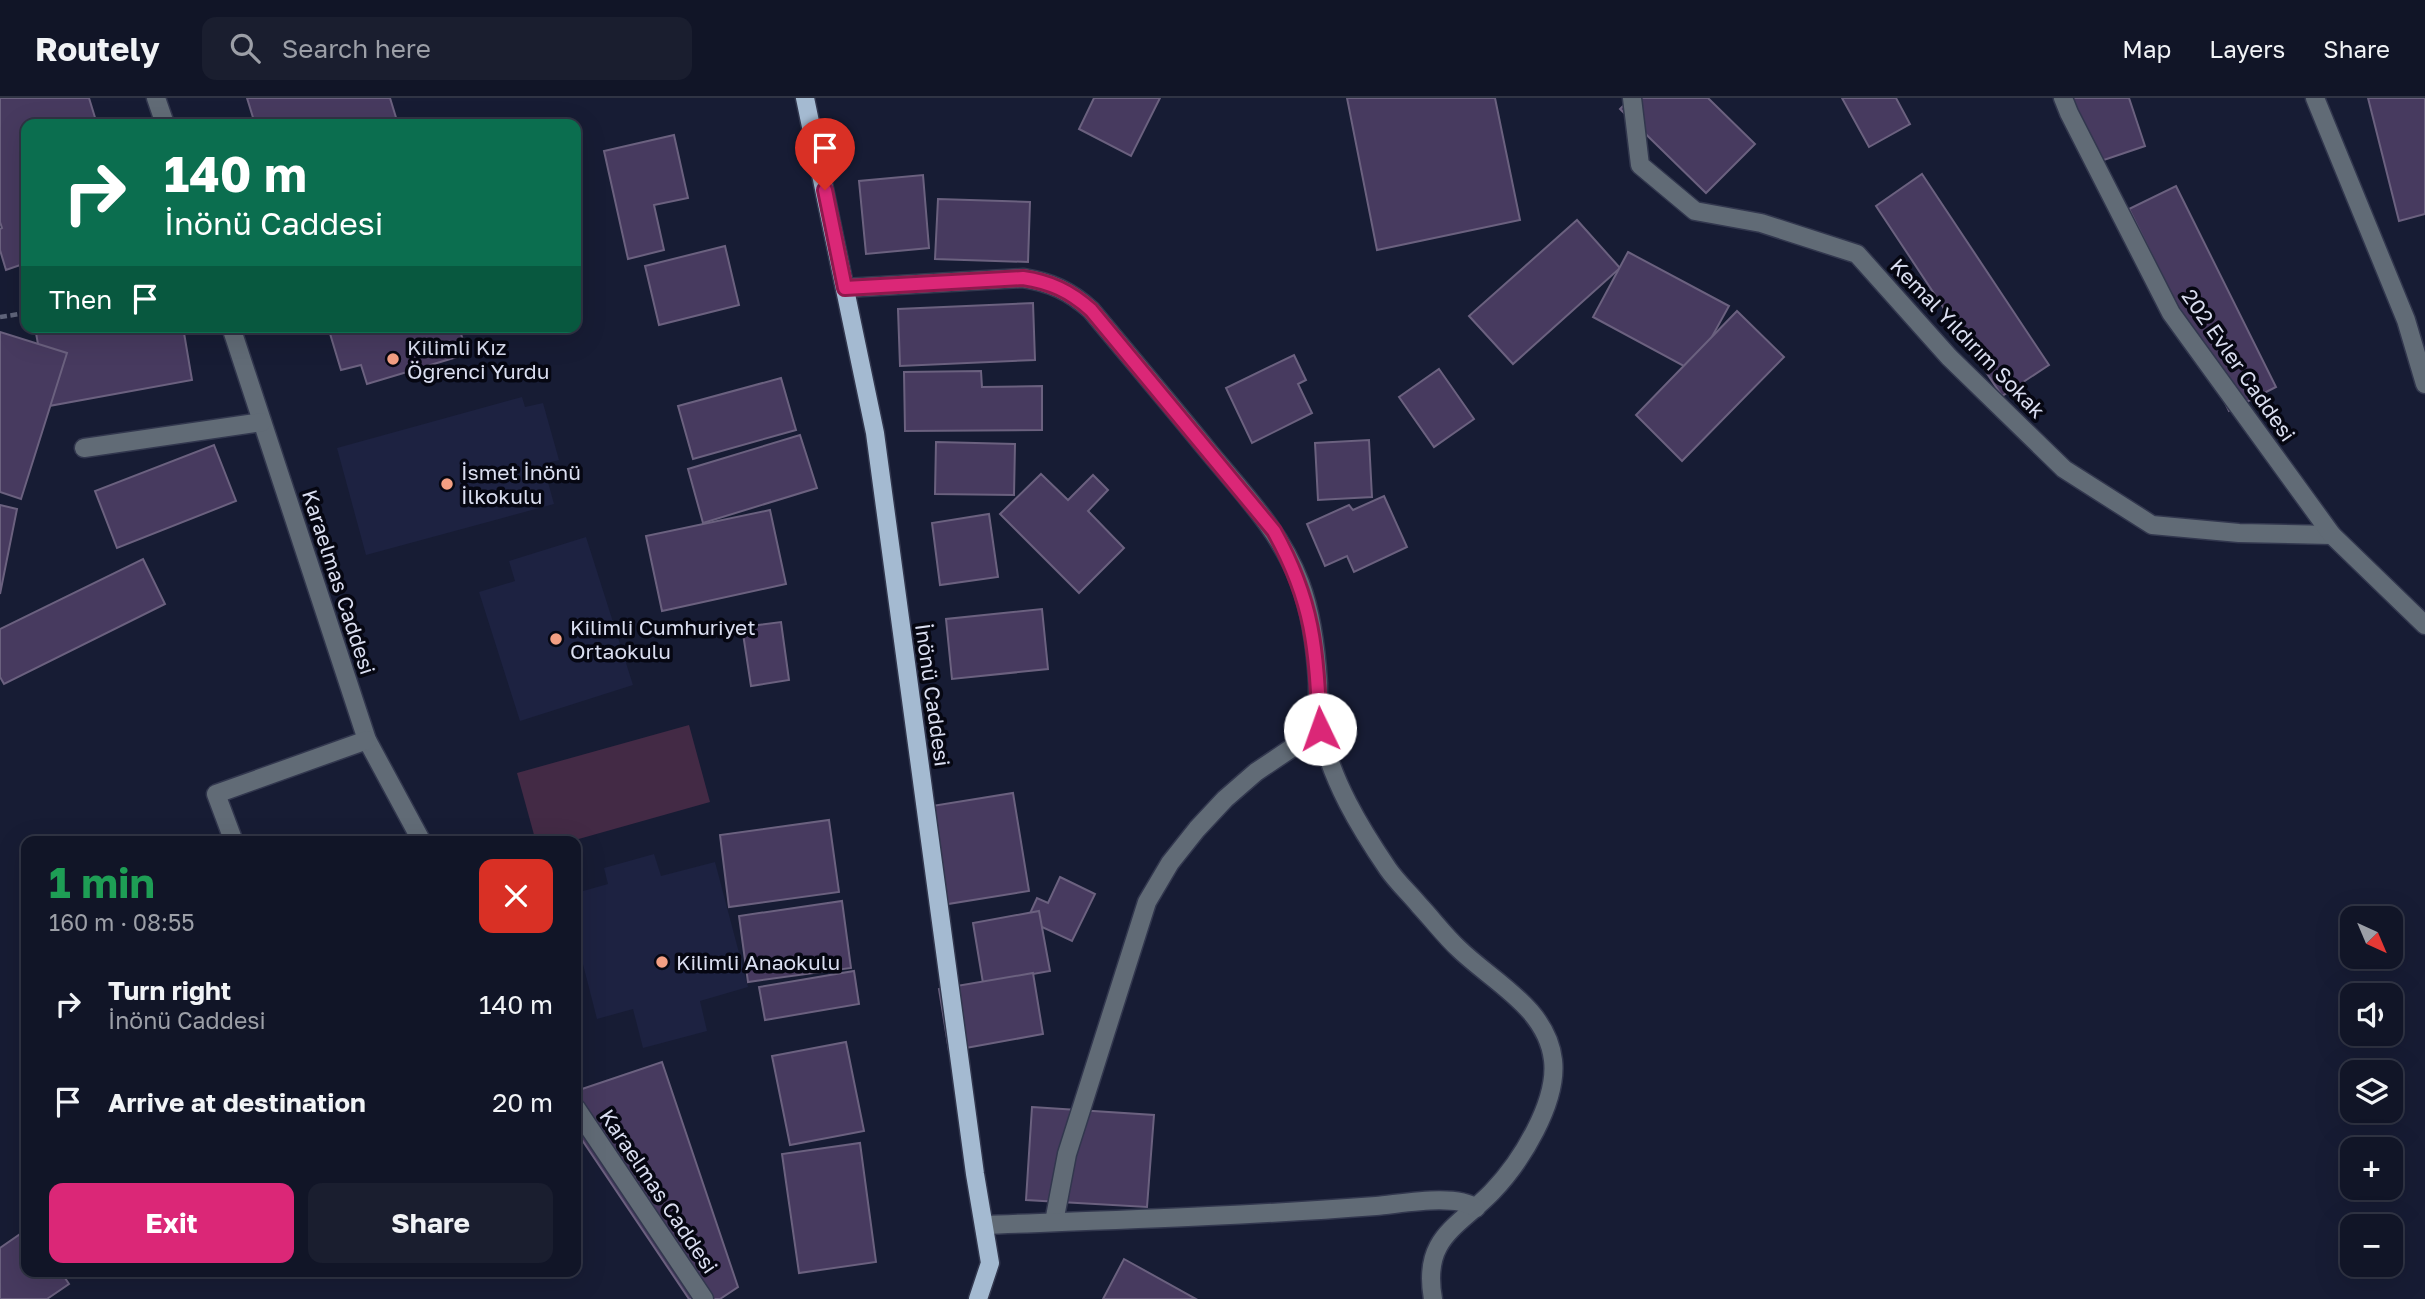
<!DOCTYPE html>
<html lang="en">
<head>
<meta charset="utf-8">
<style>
  body { margin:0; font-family:"Golos Text",sans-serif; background:#1a1e2f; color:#f1f3f6; height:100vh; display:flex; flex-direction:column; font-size:26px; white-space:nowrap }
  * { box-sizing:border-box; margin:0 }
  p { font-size:23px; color:#9c9fa7 }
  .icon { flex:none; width:38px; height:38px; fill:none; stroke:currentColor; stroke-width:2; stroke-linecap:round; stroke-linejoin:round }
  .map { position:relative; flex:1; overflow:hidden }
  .sheet { position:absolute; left:21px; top:738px; width:560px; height:441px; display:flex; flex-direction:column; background:#111527; border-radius:14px; box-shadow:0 7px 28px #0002,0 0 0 2px #303444 }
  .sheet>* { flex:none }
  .guide { position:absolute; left:21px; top:21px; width:560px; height:214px; border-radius:14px; box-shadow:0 7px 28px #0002,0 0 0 2px #303444; background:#0b6e4f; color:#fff; overflow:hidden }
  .needle { width:46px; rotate:136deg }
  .buttons { position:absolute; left:2340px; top:808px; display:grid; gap:14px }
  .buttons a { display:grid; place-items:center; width:63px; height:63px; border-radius:14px; background:#111527; box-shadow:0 7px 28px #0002,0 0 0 2px #303444; font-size:35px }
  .pin { position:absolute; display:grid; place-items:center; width:60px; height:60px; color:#fff; margin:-72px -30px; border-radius:50% 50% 50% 0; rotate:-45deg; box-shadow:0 0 7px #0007 }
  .pin .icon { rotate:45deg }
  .me { position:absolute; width:77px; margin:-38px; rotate:357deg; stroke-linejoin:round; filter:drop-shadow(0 0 5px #0008) }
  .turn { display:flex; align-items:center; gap:24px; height:147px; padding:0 28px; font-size:32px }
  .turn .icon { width:91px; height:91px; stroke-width:2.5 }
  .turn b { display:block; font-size:49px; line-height:60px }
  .then { display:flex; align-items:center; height:66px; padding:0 28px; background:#0003; gap:14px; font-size:26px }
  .round { display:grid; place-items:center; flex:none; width:74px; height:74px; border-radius:14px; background:#1a1e2f }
  .headline { display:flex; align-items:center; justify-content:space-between; height:119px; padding:0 28px }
  h1 { font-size:42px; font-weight:700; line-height:52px; color:#1e9e55 }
  .primary-button { display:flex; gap:14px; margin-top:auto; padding:14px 28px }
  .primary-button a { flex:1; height:80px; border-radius:14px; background:#db2777; color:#fff; font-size:28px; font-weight:700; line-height:80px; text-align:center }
  .primary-button a+a { background:#1a1e2f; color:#f1f3f6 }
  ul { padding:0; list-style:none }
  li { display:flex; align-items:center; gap:21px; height:98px; padding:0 28px }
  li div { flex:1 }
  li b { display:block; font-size:26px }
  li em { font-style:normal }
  header { display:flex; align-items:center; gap:42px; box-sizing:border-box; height:98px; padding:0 35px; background:#111527; border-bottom:2px solid #303444 }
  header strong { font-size:33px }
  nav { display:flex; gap:38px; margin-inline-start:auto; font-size:24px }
  .search { width:490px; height:63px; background:#1a1e2f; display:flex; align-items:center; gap:18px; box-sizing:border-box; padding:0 24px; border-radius:14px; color:#9c9fa7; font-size:26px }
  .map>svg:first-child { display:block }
</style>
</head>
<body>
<header>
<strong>Routely</strong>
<div class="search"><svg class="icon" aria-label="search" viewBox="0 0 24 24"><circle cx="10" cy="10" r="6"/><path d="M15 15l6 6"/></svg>Search here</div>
<nav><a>Map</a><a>Layers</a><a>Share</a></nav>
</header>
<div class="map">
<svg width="2425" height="1201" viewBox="0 0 2425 1201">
  <rect width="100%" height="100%" fill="#171c34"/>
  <g fill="#1d2241">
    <polygon points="522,299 525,309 543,305 559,362 543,366 554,406 366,457 337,350"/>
    <polygon points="586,439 633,587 520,623 479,494 515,483 509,463"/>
    <polygon points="654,756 661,778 715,764 748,889 700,903 707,933 643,950 633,911 597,921 576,839 576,795 608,786 604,770"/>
  </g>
  <polygon fill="#432a45" points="689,627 710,704 568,744 536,744 517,675"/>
  <g fill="#473a5f" stroke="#6b617f" stroke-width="2">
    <polygon points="0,0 89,0 97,26 26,26 26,165 6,172 0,152 0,131 2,130 0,124"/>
    <polygon points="247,0 390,0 398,26 255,26"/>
    <polygon points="1094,0 1160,0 1131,58 1079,31"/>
    <polygon points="1347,0 1495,0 1520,122 1377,152"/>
    <polygon points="1631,0 1708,0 1755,46 1706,95 1620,11"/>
    <polygon points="1842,0 1896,0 1910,26 1869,49"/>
    <polygon points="2067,0 2129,0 2145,48 2089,67"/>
    <polygon points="2368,0 2425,0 2425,116 2399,123"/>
    <polygon points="674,37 688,100 654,107 664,152 628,161 604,53"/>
    <polygon points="1922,76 2049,267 2002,298 1876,108"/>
    <polygon points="923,77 929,150 866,156 859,83"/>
    <polygon points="2176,88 2276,289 2229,313 2129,111"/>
    <polygon points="938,101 1030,104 1028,164 935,161"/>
    <polygon points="1577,122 1620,170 1513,266 1469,218"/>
    <polygon points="725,148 739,207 659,227 645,168"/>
    <polygon points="1628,154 1729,208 1693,273 1593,219"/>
    <polygon points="1033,205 1035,262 900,268 898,211"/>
    <polygon points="1737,213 1784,259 1682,363 1636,317"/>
    <polygon points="65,229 183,229 192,282 49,308 36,235"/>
    <polygon points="328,229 459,229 467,256 367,286 361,267 341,272"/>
    <polygon points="0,234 67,255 21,401 0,394"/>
    <polygon points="1294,257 1306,282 1298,286 1312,315 1252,345 1226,290"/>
    <polygon points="1439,271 1474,321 1434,349 1399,299"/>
    <polygon points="981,273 982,289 1042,288 1042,332 905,333 904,274"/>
    <polygon points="781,280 796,332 693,361 678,308"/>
    <polygon points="800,337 817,390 703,425 688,371"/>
    <polygon points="1369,342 1372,399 1318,402 1315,345"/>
    <polygon points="936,344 1015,346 1014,397 935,396"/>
    <polygon points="214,347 236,403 117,450 95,393"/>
    <polygon points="1041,376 1068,402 1093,377 1108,392 1088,413 1124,450 1079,495 1000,416"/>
    <polygon points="1384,398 1407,449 1354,474 1347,458 1325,468 1307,426 1349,407 1353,412"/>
    <polygon points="0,407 17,411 0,496"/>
    <polygon points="770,412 786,486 662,513 646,438"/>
    <polygon points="989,416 998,479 940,487 932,425"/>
    <polygon points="143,461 165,506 4,586 0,579 0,531"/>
    <polygon points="1042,511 1048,571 952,581 946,521"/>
    <polygon points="781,524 789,582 751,588 742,529"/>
    <polygon points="1013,695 1029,793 948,806 932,708"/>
    <polygon points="829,722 839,794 729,809 720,737"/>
    <polygon points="1060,779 1095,796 1072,843 1027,822 1037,800 1048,805"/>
    <polygon points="842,803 851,870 748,884 739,818"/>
    <polygon points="1039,813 1050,873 983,885 973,825"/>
    <polygon points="854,873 859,906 765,922 759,889"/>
    <polygon points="1033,875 1043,936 949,953 939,891"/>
    <polygon points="846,944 864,1033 790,1047 772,958"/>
    <polygon points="662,964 738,1189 720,1201 689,1201 576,1033 576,993"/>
    <polygon points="1032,1009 1154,1017 1147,1109 1026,1102"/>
    <polygon points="860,1045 876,1164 799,1175 782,1056"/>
    <polygon points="26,1132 26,1174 61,1174 69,1186 47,1201 0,1201 0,1150"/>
    <polygon points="1124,1161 1196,1201 1103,1201"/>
  </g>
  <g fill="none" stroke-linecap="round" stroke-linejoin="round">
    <defs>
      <g id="minor">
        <polyline points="156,0 165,26"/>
        <polyline points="1632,0 1640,67 1695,113 1761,125 1857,156 1949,259 2064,371 2152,427 2239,435 2332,437"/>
        <polyline points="2063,0 2069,15 2171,215 2332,437 2425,527"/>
        <polyline points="2315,0 2406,222 2425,286"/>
        <path d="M845 190 1023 180C1050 184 1070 193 1091 212 1130 259 1170 306 1209 354 1243 395 1281 434 1300 485 1312 517 1316 551 1318 585 1318 600 1317 617 1321 632 1331 682 1360 730 1388 771 1397 784 1409 795 1419 807 1433 822 1445 838 1459 851 1493 884 1547 910 1553 962 1558 1004 1521 1064 1492 1094 1457 1130 1422 1140 1433 1201"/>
        <polyline points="231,229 367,642 422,744"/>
        <polyline points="84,350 262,324"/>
        <polyline points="234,744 216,696 367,642"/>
        <polyline points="576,1010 704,1201"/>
        <polyline points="1054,1124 1067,1056 1147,804 1170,765 1197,731 1225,701 1256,674 1320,631"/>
        <path d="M984 1127C1115 1122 1246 1118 1376 1108 1401 1106 1455 1095 1476 1110"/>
      </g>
      <polyline id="major" points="805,0 875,335 975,1076 990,1165 978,1201"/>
    </defs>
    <use href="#minor" stroke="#32374e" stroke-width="21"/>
    <use href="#major" stroke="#32374e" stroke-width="21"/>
    <polyline stroke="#60657b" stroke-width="4.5" stroke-dasharray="7 3.5" stroke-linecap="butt" points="0,219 26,215"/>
    <use href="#minor" stroke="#616b76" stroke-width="18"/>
    <use href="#major" stroke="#a4bad1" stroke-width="18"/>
  </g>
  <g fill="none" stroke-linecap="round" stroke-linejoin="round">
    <defs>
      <path id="route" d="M825 92 845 190 1023 180C1050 184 1070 193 1091 212L1274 433C1314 505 1316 551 1320 631"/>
    </defs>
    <use href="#route" stroke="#8e194d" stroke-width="18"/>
    <use href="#route" stroke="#db2777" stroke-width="12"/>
  </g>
  <g fill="#f39f83" stroke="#060712" stroke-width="2.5">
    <circle cx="393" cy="261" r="7"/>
    <circle cx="447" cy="386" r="7"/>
    <circle cx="556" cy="541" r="7"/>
    <circle cx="662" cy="864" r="7"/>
  </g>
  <g text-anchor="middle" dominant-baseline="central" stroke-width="7" stroke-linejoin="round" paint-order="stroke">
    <g font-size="21" fill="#dadef0" stroke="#060712">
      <text transform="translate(1968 240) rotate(46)">Kemal Yıldırım Sokak</text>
      <text transform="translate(2239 267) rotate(55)">202 Evler Caddesi</text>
      <text transform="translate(339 484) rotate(72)">Karaelmas Caddesi</text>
      <text transform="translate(933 597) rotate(82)">İnönü Caddesi</text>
      <text transform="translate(659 1093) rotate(56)">Karaelmas Caddesi</text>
    </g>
    <g font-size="21" fill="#dadef0" stroke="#060712" text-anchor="start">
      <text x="407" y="249">Kilimli Kız<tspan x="407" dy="24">Öğrenci Yurdu</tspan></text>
      <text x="461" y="374">İsmet İnönü<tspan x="461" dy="24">İlkokulu</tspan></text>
      <text x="570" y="529">Kilimli Cumhuriyet<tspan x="570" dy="24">Ortaokulu</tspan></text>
      <text x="676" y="864">Kilimli Anaokulu</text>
    </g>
  </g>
</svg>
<div class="buttons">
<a><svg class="needle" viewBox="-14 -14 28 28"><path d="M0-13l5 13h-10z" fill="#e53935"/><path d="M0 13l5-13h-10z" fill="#9c9fa7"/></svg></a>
<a><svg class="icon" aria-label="sound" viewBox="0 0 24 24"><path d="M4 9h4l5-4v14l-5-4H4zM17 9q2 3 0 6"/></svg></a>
<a><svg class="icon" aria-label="layers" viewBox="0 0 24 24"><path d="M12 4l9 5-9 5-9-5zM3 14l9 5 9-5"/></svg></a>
<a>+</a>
<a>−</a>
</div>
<div class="pin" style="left:825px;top:92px;background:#d93025"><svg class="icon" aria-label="arrive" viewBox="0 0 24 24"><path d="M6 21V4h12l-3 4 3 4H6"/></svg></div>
<svg class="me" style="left:1320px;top:631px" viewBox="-20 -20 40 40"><circle r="19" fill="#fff"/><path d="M0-13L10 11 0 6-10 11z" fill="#db2777"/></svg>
<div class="guide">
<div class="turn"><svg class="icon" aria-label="right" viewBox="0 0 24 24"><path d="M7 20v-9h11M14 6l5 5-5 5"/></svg><div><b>140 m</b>İnönü Caddesi</div></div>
<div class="then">Then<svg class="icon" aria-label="arrive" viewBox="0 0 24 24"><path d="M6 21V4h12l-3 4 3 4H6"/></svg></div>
</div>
<section class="sheet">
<div class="headline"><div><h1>1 min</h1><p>160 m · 08:55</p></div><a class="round" style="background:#d93025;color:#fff"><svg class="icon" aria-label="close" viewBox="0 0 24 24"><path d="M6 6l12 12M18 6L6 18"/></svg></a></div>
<ul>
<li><svg class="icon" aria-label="right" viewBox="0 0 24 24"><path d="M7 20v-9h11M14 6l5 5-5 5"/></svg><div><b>Turn right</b><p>İnönü Caddesi</p></div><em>140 m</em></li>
<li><svg class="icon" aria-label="arrive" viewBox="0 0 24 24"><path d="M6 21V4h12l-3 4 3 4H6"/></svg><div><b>Arrive at destination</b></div><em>20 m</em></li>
</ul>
<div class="primary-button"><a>Exit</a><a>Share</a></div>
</section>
</div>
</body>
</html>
